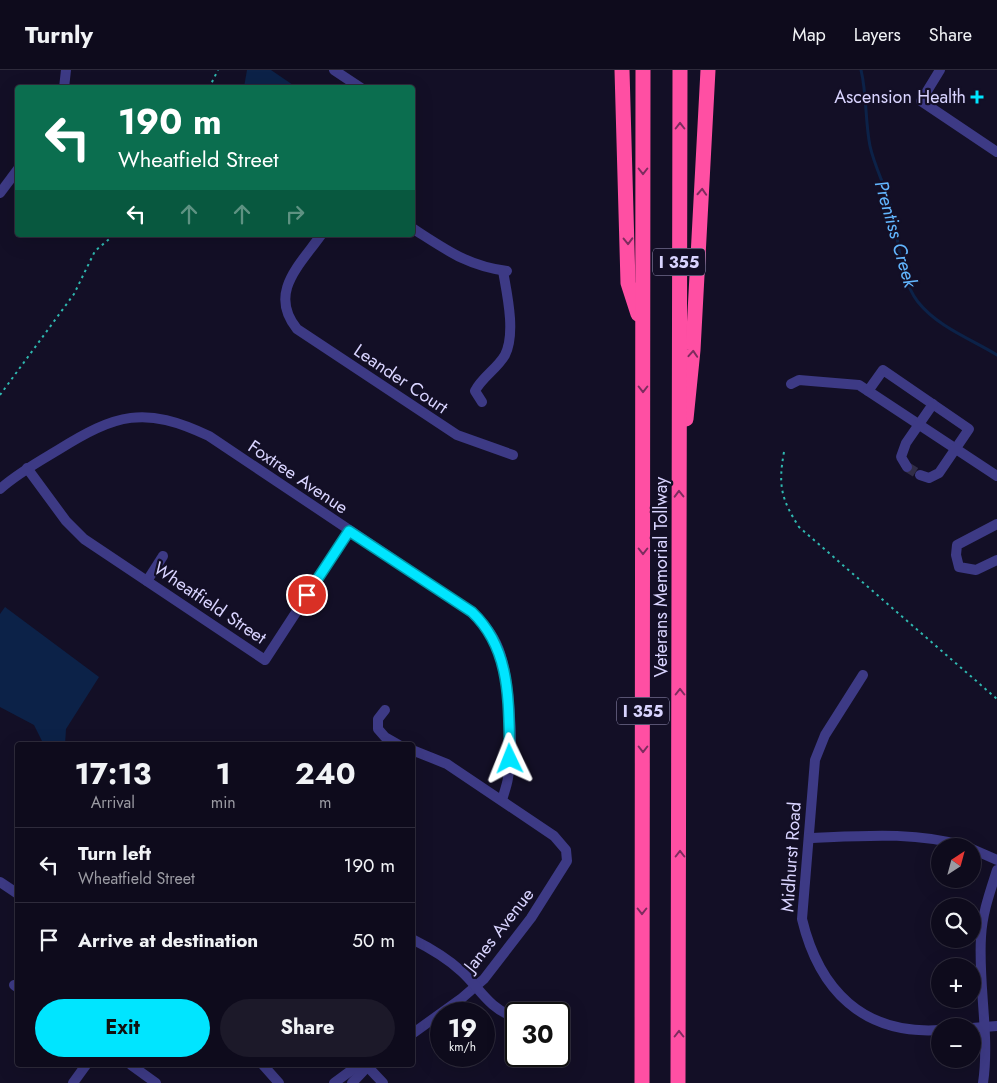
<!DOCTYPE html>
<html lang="en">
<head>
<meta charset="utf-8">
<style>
  body { margin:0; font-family:Jost,sans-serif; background:#1c1929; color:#f1f3f6; height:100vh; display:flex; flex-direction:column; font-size:19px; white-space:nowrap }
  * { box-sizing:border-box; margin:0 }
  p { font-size:16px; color:#9b9ba3 }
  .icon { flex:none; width:28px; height:28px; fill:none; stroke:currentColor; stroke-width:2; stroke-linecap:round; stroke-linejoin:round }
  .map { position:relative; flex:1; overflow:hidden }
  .sheet { position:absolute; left:15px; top:672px; width:400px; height:325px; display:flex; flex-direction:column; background:#0e0b1c; border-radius:5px; box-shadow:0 5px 20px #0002,0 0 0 1px #2e2b3b }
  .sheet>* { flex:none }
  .hud { position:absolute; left:15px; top:15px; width:400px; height:152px; border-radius:5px; box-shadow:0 5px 20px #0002,0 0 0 1px #2e2b3b; background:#0b6e4f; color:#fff; overflow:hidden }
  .needle { width:32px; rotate:36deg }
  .fabs { position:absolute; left:931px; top:768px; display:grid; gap:10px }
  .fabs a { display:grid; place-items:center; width:50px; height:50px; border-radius:50%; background:#0e0b1c; box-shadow:0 5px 20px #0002,0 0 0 1px #2e2b3b; font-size:25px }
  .speed { position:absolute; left:430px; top:932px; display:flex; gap:10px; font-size:25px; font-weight:700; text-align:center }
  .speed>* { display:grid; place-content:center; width:65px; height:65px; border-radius:50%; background:#0e0b1c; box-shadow:0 5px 20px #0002,0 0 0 1px #2e2b3b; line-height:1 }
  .speed small { font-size:12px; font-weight:400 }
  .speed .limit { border:2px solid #111; border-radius:8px; background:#fff; color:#111 }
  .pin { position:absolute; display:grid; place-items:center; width:42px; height:42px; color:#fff; margin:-21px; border:2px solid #fff; border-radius:50%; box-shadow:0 1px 5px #0007 }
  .me { position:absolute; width:55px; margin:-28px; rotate:358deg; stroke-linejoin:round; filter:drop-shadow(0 0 4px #0008) }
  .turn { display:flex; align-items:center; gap:18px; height:105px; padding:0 20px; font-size:22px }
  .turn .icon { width:65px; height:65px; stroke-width:2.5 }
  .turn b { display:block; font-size:35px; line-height:42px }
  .lanes { display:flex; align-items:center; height:48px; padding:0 20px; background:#0003; justify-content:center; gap:25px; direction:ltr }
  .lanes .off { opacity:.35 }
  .eta { display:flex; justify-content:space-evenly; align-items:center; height:85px; text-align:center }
  .eta b { font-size:30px; font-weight:700; line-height:35px }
  .action { display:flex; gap:10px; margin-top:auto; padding:10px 20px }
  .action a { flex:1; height:58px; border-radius:30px; background:#00e5ff; color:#111; font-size:20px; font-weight:700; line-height:58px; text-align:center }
  .action a+a { background:#1c1929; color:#f1f3f6 }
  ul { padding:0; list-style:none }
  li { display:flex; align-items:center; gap:15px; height:75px; padding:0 20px; border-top:1px solid #2e2b3b }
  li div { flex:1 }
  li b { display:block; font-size:19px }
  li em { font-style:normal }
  header { display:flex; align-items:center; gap:30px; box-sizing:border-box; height:70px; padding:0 25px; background:#0e0b1c; border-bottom:1px solid #2e2b3b }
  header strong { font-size:24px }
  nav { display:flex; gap:28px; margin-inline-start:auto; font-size:18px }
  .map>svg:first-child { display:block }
</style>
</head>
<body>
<header>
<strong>Turnly</strong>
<nav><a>Map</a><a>Layers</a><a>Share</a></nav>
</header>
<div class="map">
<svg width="997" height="1013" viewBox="0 0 997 1013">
  <rect width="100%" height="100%" fill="#130f26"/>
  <g fill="#0c2248">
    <polygon points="247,0 271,0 296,17 244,17"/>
    <polygon points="5,537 99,607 66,659 65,675 44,675 34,655 0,637 0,544"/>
  </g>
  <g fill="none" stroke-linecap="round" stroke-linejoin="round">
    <path stroke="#0c2248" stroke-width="3" d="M861 0C867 25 865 51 870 76 875 99 888 121 893 145 899 173 900 209 918 232 938 257 971 269 997 285"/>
    <polyline stroke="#312d47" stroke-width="10" stroke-dasharray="10 5" stroke-linecap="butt" points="907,397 920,405"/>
    <g stroke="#2fb8b0" stroke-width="2" stroke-dasharray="2.5 4" stroke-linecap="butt">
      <polyline points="209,18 218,0"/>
      <polyline points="0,325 74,224 95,181 114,165"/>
      <path d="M784 382C778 415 781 429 799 457L997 629"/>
    </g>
    <g stroke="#3d3a85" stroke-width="10">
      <polyline points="334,0 361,18"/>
      <polyline points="940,0 921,31 997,82"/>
      <polyline points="64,18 66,0"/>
      <polyline points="0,123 18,99"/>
      <path d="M412 158C445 179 467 196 507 201"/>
      <path d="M321 165C299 196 268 223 297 259L457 365 513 385"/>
      <polyline points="791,314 799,310 859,315 997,406"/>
      <polyline points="868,321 883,300 969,359 939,403 929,408 920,405"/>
      <path d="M482 332 475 321C482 307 497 299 505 285 516 263 507 224 503 201"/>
      <polyline points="907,397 901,387 906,373 933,334"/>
      <polyline points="27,398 66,451 84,469 265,590 349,461"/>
      <path d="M0 419C18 403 38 392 58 380 116 344 144 335 209 366L463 536C477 546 489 558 496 573 510 601 514 677 508 708 507 715 504 723 502 730"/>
      <polyline points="997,454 957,475 956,485 959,497 976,500 997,490"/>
      <polyline points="147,511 163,486"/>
      <path d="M863 605 825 665 815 690 802 849C819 920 863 965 940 960"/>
      <polyline points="385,640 378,649 378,659 385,667 399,675"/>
      <polyline points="412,680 447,694 554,766 566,780 567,791 531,848 484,909 462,928 412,964"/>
      <path d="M809 768C860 766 914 761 965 776"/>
      <polyline points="972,779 997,790"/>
      <polyline points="0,812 18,824"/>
      <path d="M412 869C430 878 447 888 461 901 478 916 490 940 513 946"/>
      <polyline points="14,915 18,918"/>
      <polyline points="972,958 997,956"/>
      <polyline points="131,995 156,1013"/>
      <polyline points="263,995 279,1013"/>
      <polyline points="367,996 383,1013"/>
      <polyline points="73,1013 86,995"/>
      <polyline points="334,1013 353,999 367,996"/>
      <polyline points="352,1013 369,995"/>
      <path d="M983 1013C990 965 978 915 981 867 982 844 990 822 997 800"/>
    </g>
    <g stroke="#ff4fa3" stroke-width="15">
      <polyline points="622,0 628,213 638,244"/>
      <polyline points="686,349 693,280 708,0"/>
      <polyline points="642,1013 643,0"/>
      <polyline points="678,1013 680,0"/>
    </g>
  </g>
  <defs><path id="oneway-chevron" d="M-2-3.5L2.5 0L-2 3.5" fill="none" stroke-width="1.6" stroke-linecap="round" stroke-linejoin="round" transform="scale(1.25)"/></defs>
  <g stroke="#7d2c5e">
    <use href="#oneway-chevron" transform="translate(680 56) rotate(-90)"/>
    <use href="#oneway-chevron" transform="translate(643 101) rotate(90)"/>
    <use href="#oneway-chevron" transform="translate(702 122) rotate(-87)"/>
    <use href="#oneway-chevron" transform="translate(628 171) rotate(89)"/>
    <use href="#oneway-chevron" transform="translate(693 284) rotate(-86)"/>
    <use href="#oneway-chevron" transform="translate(643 319) rotate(90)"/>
    <use href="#oneway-chevron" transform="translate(679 424) rotate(-91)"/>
    <use href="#oneway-chevron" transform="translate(643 481) rotate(90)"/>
    <use href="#oneway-chevron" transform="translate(680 622) rotate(-90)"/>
    <use href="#oneway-chevron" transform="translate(643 679) rotate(90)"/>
    <use href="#oneway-chevron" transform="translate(680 784) rotate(-90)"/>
    <use href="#oneway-chevron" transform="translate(642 841) rotate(90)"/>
    <use href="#oneway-chevron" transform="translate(679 964) rotate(-90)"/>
  </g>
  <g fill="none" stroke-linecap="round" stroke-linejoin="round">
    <defs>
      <path id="route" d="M307 525 349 461 472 542C513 581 508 636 510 689"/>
    </defs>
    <use href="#route" stroke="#0095a6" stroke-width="12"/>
    <use href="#route" stroke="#00e5ff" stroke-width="9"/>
  </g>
  <path fill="#00e5ff" stroke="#130f26" stroke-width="2" d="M974.5 19.5h5v5h5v5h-5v5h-5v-5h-5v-5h5z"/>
  <g text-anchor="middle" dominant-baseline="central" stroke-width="4.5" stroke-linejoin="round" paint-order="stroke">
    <g fill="#130f26" stroke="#9e99be" stroke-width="1">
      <rect x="653" y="178.5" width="52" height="27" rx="4"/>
      <rect x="617" y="627.5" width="52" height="27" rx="4"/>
    </g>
    <g font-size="16" font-weight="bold" fill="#d9d4ff">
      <text x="679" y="192">I 355</text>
      <text x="643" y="641">I 355</text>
    </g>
    <g font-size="18" fill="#d9d4ff" stroke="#130f26" text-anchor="end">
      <text x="966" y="27">Ascension Health</text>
    </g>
    <g font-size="18" fill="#d9d4ff" stroke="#130f26">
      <text transform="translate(401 309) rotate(34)">Leander Court</text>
      <text transform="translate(298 407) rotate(34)">Foxtree Avenue</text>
      <text transform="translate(661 507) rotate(-90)">Veterans Memorial Tollway</text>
      <text transform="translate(210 533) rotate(34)">Wheatfield Street</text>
      <text transform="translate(791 787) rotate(-86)">Midhurst Road</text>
      <text transform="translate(499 860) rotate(-52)">Janes Avenue</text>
    </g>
    <g font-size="19" font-style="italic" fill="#62b6ff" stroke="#130f26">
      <text transform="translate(896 164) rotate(74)">Prentiss Creek</text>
    </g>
  </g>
</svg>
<div class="fabs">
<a><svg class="needle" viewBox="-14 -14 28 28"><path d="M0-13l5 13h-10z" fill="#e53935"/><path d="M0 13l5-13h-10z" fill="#9b9ba3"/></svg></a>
<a><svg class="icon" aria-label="search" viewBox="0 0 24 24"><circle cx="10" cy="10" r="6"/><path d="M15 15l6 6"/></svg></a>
<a>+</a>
<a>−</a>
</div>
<div class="speed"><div>19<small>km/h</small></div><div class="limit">30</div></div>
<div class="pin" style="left:307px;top:525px;background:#d93025"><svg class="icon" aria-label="arrive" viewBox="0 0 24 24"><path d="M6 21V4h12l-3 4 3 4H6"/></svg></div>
<svg class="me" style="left:510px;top:689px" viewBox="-20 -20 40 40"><path d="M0-17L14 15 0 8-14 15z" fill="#00e5ff" stroke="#fff" stroke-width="4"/></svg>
<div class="hud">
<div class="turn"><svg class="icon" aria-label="left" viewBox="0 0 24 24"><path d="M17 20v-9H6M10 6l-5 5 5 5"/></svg><div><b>190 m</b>Wheatfield Street</div></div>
<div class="lanes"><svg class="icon" aria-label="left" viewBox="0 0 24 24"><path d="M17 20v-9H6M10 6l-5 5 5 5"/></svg><svg class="icon off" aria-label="ahead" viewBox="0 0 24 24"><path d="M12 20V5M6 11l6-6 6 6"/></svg><svg class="icon off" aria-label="ahead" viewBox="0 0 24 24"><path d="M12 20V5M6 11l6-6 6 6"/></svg><svg class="icon off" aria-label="right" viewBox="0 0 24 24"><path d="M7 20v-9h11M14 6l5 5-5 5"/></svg></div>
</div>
<section class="sheet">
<div class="eta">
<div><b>17:13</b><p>Arrival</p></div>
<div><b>1</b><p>min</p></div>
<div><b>240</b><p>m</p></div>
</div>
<ul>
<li><svg class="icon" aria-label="left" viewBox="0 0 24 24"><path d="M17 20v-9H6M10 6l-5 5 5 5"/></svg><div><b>Turn left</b><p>Wheatfield Street</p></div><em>190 m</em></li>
<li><svg class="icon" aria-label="arrive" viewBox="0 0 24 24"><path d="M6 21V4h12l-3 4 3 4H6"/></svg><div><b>Arrive at destination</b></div><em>50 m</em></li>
</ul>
<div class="action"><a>Exit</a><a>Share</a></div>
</section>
</div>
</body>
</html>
